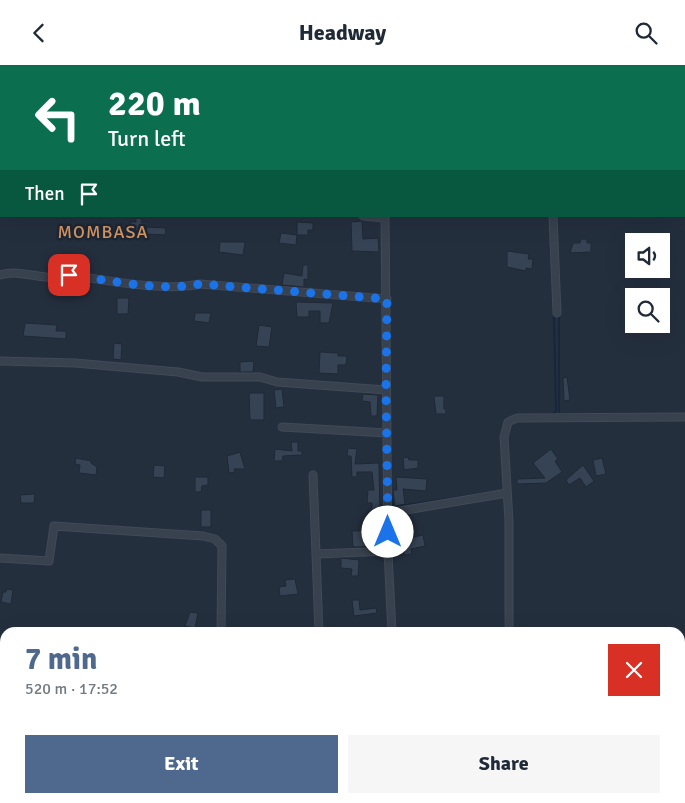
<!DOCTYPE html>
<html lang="en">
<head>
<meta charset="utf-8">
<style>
  body { margin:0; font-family:Signika,sans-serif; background:#f6f6f7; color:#1f2937; height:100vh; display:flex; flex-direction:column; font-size:19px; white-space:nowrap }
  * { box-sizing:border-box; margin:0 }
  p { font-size:16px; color:#747a83 }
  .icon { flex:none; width:28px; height:28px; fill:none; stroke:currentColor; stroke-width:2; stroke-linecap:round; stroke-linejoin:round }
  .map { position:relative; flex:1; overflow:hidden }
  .side { position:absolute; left:0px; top:562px; width:685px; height:176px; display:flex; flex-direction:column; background:#fff; border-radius:15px 15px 0 0; box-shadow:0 5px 20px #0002 }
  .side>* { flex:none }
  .guide { position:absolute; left:0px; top:0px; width:685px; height:152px; box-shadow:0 5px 20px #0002; background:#0b6e4f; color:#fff; overflow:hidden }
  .fabs { position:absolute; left:625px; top:168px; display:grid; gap:10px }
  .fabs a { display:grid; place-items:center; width:45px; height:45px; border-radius:0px; background:#fff; box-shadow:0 5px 20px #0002; font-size:25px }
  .pin { position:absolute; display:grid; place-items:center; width:42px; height:42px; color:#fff; margin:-21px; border-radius:10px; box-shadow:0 2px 8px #0006 }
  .me { position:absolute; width:55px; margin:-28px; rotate:0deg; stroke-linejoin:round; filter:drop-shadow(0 0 4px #0008) }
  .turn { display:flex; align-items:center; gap:18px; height:105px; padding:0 25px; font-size:22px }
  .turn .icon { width:65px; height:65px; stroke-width:2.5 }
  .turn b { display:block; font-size:35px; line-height:42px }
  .then { display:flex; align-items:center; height:48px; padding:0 25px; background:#0003; gap:10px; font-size:19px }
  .round { display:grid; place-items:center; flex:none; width:52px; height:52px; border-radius:0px; background:#f6f6f7 }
  .overview { display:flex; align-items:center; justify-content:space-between; height:85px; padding:0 25px }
  h1 { font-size:30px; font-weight:700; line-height:38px; color:#4f688e }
  .cta { display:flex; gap:10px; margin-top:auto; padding:10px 25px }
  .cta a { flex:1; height:58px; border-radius:0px; background:#4f688e; color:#fff; font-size:20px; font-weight:700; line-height:58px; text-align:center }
  .cta a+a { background:#f6f6f7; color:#1f2937 }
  header { display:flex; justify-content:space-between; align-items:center; height:65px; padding:0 25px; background:#fff; font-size:22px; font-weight:700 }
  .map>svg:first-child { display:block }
</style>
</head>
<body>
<header><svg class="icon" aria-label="back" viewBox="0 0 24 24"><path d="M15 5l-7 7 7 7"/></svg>Headway<svg class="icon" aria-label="search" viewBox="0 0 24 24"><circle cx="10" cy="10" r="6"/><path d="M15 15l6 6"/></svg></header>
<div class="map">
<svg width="685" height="738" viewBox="0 0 685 738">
  <rect width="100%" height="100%" fill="#242f3e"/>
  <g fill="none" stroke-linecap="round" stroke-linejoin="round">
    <g stroke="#17263c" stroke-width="2">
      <polyline points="390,307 390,380"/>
      <polyline points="552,350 556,346 554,249"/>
      <polyline points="559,351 559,249"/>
      <path d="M390 384C394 402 387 426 394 442L504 425"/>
      <polyline points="391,455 393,518"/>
      <polyline points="506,523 506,472"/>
      <polyline points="505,568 506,542"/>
      <polyline points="388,738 388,734"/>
      <polyline points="512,738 512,734"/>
    </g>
  </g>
  <g fill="#364354" stroke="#1f2835">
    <polygon points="136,153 142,154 141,157 146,158 146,167 130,165 130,157 136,157"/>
    <polygon points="362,156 363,174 378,173 379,187 352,186 351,157"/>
    <polygon points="297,157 313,158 313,165 308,165 308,170 297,170"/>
    <polygon points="147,162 166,163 165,170 146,169"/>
    <polygon points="281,168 297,170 296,180 279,178"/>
    <polygon points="581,174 587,174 587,178 591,178 591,187 570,188 573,178 580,178"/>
    <polygon points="220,177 245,177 243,190 219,187"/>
    <polygon points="507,186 529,189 528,194 533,194 532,204 526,203 526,206 507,202"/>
    <polygon points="303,200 308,200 308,215 304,214 304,222 282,220 284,208 302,211"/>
    <polygon points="117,233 129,233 128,249 117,249"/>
    <polygon points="296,237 333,238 329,258 320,258 320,246 309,246 309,252 297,252"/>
    <polygon points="195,248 211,248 209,258 194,256"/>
    <polygon points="25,258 57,260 56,266 66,266 66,274 23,271"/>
    <polygon points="259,260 272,262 269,282 256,281"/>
    <polygon points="114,278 122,279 121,295 113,294"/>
    <polygon points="320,287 338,288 338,291 347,291 346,300 338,300 338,309 319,308"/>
    <polygon points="254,296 253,307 240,307 240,297"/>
    <polygon points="567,312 570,335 564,336 563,313"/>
    <polygon points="282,324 284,342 276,343 274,325"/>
    <polygon points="249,328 264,328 264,355 250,355"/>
    <polygon points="363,329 378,330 377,351 371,351 370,337 362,336"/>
    <polygon points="434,331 444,331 444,344 446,344 446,349 436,349"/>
    <polygon points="291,377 298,377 298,386 302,386 302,390 283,391 282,396 274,396 275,384 292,386"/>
    <polygon points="348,383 357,384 355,399 379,398 380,455 372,455 372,438 367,438 368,425 374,425 372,407 357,407 357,412 352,412 351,391 347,391"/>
    <polygon points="551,384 558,394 555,396 562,407 546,418 517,419 517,414 545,413 533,398"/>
    <polygon points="240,387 245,404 234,404 235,407 229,408 227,391"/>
    <polygon points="408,392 409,395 418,395 418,403 404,405 403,393"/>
    <polygon points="76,393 91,396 91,398 97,402 96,410 79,408 80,400 75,399"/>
    <polygon points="602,393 606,409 596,411 593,395"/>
    <polygon points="154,400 165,401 164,413 153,412"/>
    <polygon points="583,400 594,416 586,422 580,413 569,420 566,415"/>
    <polygon points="195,412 208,412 208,420 202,421 201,427 195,427"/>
    <polygon points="396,412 427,414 426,426 403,424 405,439 395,441 393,425 397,425"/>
    <polygon points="35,429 34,438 21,438 20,430"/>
    <rect x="201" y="445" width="10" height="17"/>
    <polygon points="381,465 381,481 353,482 352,466"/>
    <polygon points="423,470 425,481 411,484 412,489 404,490 404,474"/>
    <polygon points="341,493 359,495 358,511 351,511 352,504 341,503"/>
    <polygon points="295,514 298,529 280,531 279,522 286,521 285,515"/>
    <polygon points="7,524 13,525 11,539 1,537 3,527 6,527"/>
    <polygon points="352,535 359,535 360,545 376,543 377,548 354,551"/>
    <polygon points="190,547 198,548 195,563 185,561"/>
  </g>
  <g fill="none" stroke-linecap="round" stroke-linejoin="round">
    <defs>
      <g id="minor">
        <polyline points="387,0 387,1"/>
        <polyline points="553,0 553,1"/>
        <polyline points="0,86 1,86"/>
        <polyline points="363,151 384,153"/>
        <polyline points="385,151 388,486 392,568"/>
        <polyline points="553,151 557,248"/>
        <path d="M0 210C22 203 46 218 69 210 109 215 161 227 200 219L387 234"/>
        <polyline points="0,296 75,298 178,307 202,312 260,312 277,317 386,325"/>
        <polyline points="282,362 387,368"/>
        <polyline points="313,410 319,568"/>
        <polyline points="388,448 507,428"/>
        <polyline points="317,489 388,486"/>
        <polyline points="0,493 49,496 54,461 203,471 215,474 222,481 221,568"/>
        <polyline points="509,568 509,456 504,372 508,357 517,353 685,352"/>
        <polyline points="0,649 5,649"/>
        <polyline points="393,734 393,738"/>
        <polyline points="508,738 508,734"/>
      </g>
    </defs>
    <use href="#minor" stroke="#414a57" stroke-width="9"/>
    <use href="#minor" stroke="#38414e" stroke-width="7"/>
  </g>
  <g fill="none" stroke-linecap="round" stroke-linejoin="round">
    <path stroke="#1a73e8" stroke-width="9" stroke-dasharray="0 16.2" d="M69 210C109 215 160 227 200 219L387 234 386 325 388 467"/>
  </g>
  <g text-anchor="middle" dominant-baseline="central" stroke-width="5" stroke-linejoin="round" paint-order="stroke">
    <g font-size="18" letter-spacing="1" fill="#d59563" stroke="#1d2633">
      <text x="103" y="167">MOMBASA</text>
    </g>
  </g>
</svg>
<div class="fabs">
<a><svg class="icon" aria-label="sound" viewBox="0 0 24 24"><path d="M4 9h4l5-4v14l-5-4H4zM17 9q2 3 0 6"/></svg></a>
<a><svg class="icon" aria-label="search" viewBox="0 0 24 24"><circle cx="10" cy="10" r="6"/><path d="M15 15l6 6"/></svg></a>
</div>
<div class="pin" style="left:69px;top:210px;background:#d93025"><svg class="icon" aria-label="arrive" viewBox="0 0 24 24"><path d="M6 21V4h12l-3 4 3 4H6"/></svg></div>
<svg class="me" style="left:388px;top:467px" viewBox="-20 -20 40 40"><circle r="19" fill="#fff"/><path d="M0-13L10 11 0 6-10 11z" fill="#1a73e8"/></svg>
<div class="guide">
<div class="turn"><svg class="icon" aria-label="left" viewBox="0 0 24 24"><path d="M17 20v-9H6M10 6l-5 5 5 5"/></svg><div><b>220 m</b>Turn left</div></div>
<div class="then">Then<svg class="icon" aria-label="arrive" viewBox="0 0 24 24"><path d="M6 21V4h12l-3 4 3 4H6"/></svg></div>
</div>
<section class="side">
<div class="overview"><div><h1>7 min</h1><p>520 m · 17:52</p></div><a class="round" style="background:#d93025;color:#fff"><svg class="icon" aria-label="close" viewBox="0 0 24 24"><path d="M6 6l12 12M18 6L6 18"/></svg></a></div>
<div class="cta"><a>Exit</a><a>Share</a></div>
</section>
</div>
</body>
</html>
